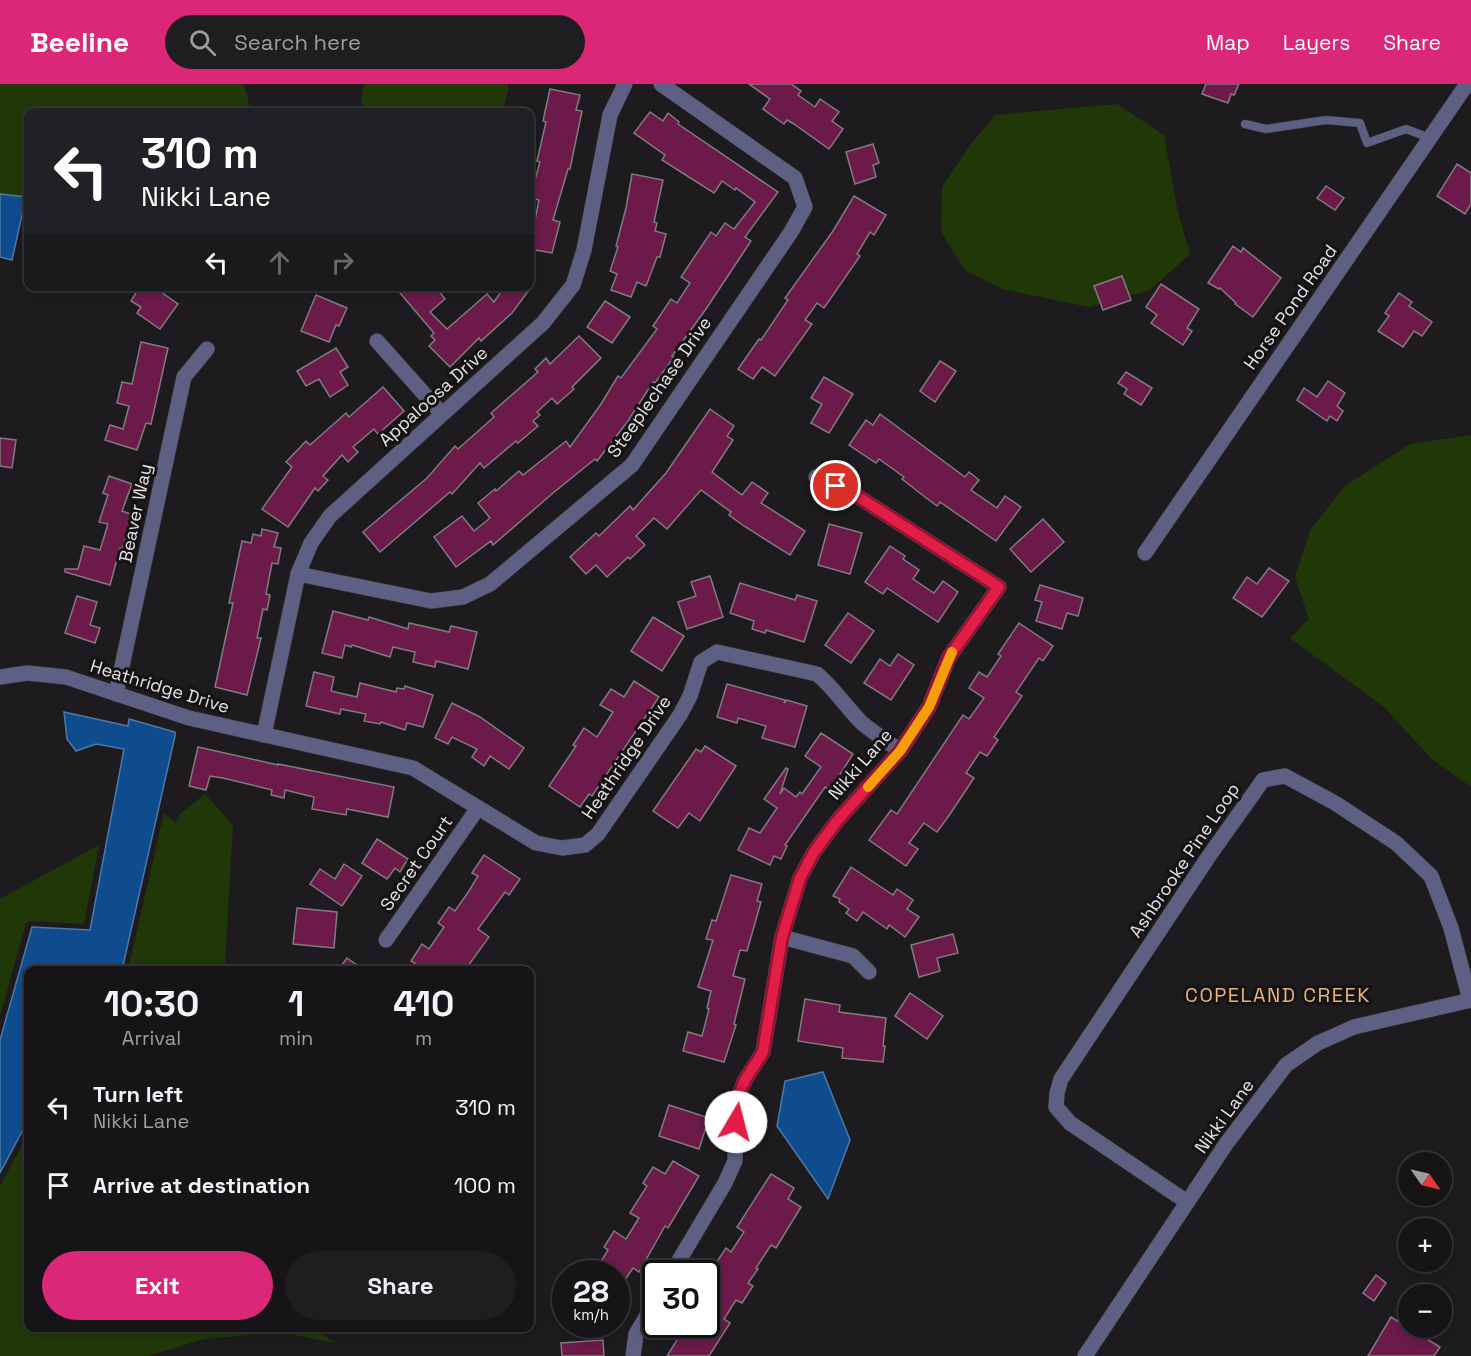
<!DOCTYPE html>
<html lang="en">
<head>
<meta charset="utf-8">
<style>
  body { margin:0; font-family:"Space Grotesk",sans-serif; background:#1f1d1f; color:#f1f3f6; height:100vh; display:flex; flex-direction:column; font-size:22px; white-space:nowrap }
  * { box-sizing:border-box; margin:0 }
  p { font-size:20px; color:#9e9ea1 }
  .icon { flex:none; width:33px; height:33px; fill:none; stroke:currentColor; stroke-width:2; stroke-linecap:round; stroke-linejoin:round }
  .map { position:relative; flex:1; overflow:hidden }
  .side { position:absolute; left:24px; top:882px; width:510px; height:366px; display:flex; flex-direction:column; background:#161416; border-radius:12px; box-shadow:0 3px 9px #0003,0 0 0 2px #353335 }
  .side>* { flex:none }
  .hud { position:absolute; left:24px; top:24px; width:510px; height:183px; border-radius:12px; box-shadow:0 3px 9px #0003,0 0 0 2px #353335; background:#202124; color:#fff; overflow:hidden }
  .needle { width:39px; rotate:124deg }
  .fabs { position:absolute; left:1398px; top:1068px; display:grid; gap:12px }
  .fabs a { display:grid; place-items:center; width:54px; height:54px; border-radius:50%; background:#161416; box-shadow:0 3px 9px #0003,0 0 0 2px #353335; font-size:30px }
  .speed { position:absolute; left:552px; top:1176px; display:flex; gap:12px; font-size:30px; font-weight:700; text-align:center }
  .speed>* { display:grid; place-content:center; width:78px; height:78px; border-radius:50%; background:#161416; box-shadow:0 3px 9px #0003,0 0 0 2px #353335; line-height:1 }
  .speed small { font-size:15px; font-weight:400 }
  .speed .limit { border:3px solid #111; border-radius:9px; background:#fff; color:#111 }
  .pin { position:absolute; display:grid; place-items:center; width:51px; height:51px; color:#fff; margin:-26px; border:3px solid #fff; border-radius:50%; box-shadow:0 2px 6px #0007 }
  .me { position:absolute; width:66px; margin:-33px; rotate:8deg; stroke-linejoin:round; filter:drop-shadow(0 0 4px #0008) }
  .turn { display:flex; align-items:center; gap:21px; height:126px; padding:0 18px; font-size:27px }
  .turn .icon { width:78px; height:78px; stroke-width:2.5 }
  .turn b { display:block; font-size:42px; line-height:51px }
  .lanes { display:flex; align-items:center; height:57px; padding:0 18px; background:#0003; justify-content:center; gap:30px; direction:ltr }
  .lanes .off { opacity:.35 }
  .eta { display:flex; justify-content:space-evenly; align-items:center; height:102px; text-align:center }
  .eta b { font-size:36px; font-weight:700; line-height:42px }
  .cta { display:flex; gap:12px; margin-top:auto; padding:12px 18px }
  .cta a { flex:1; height:69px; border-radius:36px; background:#db2777; color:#fff; font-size:24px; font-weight:700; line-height:69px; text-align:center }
  .cta a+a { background:#1f1d1f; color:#f1f3f6 }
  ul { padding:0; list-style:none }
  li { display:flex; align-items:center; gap:18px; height:78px; padding:0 18px }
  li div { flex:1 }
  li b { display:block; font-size:22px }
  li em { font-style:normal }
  header { display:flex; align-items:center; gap:36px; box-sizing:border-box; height:84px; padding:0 30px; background:#db2777; color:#fff }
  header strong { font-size:28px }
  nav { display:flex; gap:33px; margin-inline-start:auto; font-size:21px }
  .search { width:420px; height:54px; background:#1f1d1f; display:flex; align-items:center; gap:15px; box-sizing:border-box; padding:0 21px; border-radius:33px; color:#9e9ea1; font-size:22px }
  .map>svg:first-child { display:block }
</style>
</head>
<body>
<header>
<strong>Beeline</strong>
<div class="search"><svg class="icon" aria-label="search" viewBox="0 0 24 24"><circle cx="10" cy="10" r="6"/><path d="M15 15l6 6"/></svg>Search here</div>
<nav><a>Map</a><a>Layers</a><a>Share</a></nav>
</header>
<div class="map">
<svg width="1471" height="1272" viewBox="0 0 1471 1272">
  <rect width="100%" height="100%" fill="#1e1b1e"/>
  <g fill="#203807">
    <polygon points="0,0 244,0 251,28 28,28 28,113 0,110"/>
    <polygon points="364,0 508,0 508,7 502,28 366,28 361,16"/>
    <polygon points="1117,20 1164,51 1178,128 1190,170 1150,206 1089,223 1002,205 965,186 941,148 942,103 971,60 995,31"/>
    <polygon points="1471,351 1471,703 1432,675 1384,623 1290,554 1309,535 1295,493 1310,446 1345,402 1410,360"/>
    <polygon points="205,710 233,741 225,879 234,886 128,886 164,729 176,739 180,730"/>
    <polygon points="99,761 84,840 30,837 26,839 0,932 0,815"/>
    <polygon points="28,1050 28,1244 314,1244 335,1259 280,1248 204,1255 148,1272 0,1272 0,1102"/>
  </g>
  <g fill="#0e4c8d" stroke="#4e79a7" stroke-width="1.5">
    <polygon points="0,110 26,113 12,176 0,173"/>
    <polygon points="64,628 128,642 129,635 175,648 175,652 122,886 28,886 28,1036 0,1089 0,956 32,843 90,846 124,665 96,660 76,667 67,655"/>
    <polygon points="823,988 850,1056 828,1115 777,1042 785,997"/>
  </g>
  <g fill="#6b1a49" stroke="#807b7d" stroke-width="1.5">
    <polygon points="749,0 791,0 801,7 798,11 815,23 820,15 839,28 832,37 843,45 829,65 794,40 787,36 784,40 763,25 770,15"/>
    <polygon points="1206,0 1239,0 1234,11 1231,10 1228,19 1202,10"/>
    <polygon points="550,5 580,11 576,26 582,27 570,85 568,85 553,136 560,138 552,169 530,165 530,146 533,146 539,116 530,114 540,78 537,77 546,38 543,37"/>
    <polygon points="650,28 663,37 668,29 679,38 678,40 778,108 745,153 751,157 706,225 672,272 674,273 655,299 653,298 628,337 597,377 595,375 553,409 493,461 491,457 456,483 434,453 462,432 474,447 490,434 478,419 495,405 496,407 519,387 523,391 566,357 570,363 601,320 618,292 621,294 657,245 653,242 671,215 677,219 690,199 681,193 711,148 716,152 725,139 734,145 755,118 736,104 735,106 722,97 714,109 662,76 665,71 634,49"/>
    <polygon points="873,60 879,79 873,81 876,93 855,100 846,68"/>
    <polygon points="1457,80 1471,89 1471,120 1465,130 1437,112"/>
    <polygon points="632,90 663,96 654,138 657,139 655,147 666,150 660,173 657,173 646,202 637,198 631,213 611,206 617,190 610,187 618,163 616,162 626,124"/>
    <polygon points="1326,102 1344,114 1335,126 1317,114"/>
    <polygon points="854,112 886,131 874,151 870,148 857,170 860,172 824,224 817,219 805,236 812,240 775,292 762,283 753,295 738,285 759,255 761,256 788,216 785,214 833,147"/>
    <polygon points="1233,162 1241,168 1243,164 1281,194 1253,233 1235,220 1236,219 1220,204 1219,205 1208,199"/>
    <polygon points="1122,192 1131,216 1103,226 1094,202"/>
    <polygon points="1161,200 1199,225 1187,244 1192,247 1183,261 1151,239 1157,231 1146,223"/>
    <polygon points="140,202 151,208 154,203 178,220 160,245 137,229 141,223 131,217"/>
    <polygon points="407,202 435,202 445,215 430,228 447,245 487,210 494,218 505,202 532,202 512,229 481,257 479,254 450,283 429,262 435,256 431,252 434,249 400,209"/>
    <polygon points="1399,209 1412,218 1409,222 1432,238 1422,252 1414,247 1403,263 1378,247 1389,232 1385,229"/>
    <polygon points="316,211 347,224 339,242 336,241 329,258 301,247"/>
    <polygon points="605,217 630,233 612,259 587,243"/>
    <polygon points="579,252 601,274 572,303 574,305 557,320 552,314 537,328 540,331 533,337 538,342 518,359 516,357 484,384 480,379 452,410 450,408 380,468 363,448 427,394 455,362 458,365 494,333 491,329 538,288 535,285 546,274 550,280"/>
    <polygon points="141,258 168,264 151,340 146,339 137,366 105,356 110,341 123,345 129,322 117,319 122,298 132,300"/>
    <polygon points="336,264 348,283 340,288 348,301 330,313 319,295 306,302 297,287"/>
    <polygon points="940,277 956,287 935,318 920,307"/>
    <polygon points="1126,288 1152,304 1141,321 1124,310 1127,305 1118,299"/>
    <polygon points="824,293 853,310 829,349 811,339 822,320 811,314"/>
    <polygon points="1328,297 1345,309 1337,322 1343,327 1337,337 1330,332 1327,337 1297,316 1304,304 1317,313"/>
    <polygon points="383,303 404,327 378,350 374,345 353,363 358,368 348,378 342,371 323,392 328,396 318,407 315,404 288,443 262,425 292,383 286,378 306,357 310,361 346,329 349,333"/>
    <polygon points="710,325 734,342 727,352 733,356 712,388 742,411 752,398 768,409 761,419 805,447 790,471 744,442 729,431 731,428 701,406 667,445 654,434 636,452 645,461 630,475 628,473 607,493 596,481 586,490 570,473 596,449 599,452 630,422 633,426 666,389"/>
    <polygon points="880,330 965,393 969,388 979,396 971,406 997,424 1005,412 1021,423 996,457 940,418 937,422 925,413 902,395 904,393 879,375 876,379 849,361 866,336 873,341"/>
    <polygon points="0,354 16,356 12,384 0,382"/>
    <polygon points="109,392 132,400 122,427 133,431 122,465 120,464 110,501 65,488 65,485 78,485 84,462 100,466 108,440 99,438 108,411 103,409"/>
    <polygon points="1043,435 1064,458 1031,488 1010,465"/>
    <polygon points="829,440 862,449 850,490 818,481"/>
    <polygon points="262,445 278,449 274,463 281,464 278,480 272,479 266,510 270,511 267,526 263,525 257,554 261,554 247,611 215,603 233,519 229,519 242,457 251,459 253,450 261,452"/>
    <polygon points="890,462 905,472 903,475 919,486 913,495 934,509 943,497 958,508 938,538 887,504 883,510 865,498"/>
    <polygon points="1269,484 1289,497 1262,533 1233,514 1247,493 1257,500"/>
    <polygon points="710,492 723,533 687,545 678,518 696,512 691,498"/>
    <polygon points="740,499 795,516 797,511 817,517 804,558 766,546 765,549 752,545 754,537 730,529"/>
    <polygon points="1040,501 1083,514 1078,532 1067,529 1062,545 1036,537 1042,518 1035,516"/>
    <polygon points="77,512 97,518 90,541 100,544 95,559 65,549"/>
    <polygon points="333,527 368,536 369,533 408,545 409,539 449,548 451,542 477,548 468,585 436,577 435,583 413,578 415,568 393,563 390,573 352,561 351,563 345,561 342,574 322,569"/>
    <polygon points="848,529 874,547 851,579 825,561"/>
    <polygon points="653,533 684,552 662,587 631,567"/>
    <polygon points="1019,539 1053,562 1043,577 1039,574 1016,608 1022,612 994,653 998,656 987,672 980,668 966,689 974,694 948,733 937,748 924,739 909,759 918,765 906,782 869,756 891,726 897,730 963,631 969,635 984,614 969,604 979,588 987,593 1001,572 998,570"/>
    <polygon points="898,570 914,581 891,616 864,599 880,575 890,582"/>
    <polygon points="314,588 334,593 331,607 357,613 360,599 396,608 397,604 404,605 405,602 433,611 423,643 407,639 405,646 381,638 380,640 364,637 366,630 341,625 340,630 306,622"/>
    <polygon points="634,597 659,613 592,712 589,710 580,723 549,702 576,662 573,661 584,644 597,653 613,628 600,621 611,605 624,613"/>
    <polygon points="727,600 785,616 784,619 787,616 807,622 795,663 762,654 766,642 738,634 737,639 717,633"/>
    <polygon points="452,619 480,633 524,664 509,685 490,672 484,682 472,673 477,665 452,653 448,660 435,654"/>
    <polygon points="821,649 853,670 830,706 825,703 785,761 787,762 781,775 774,772 770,781 738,766 749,744 760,749 777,724 764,715 786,684 788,685 780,710 784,704 796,713 800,708 802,710 821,683 805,672"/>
    <polygon points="705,662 736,682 700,737 689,729 678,744 653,727 696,665 701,668"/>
    <polygon points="198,663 278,681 278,680 394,703 388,733 347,725 346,731 312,725 314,713 285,706 284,714 271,711 272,706 223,694 210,692 206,706 189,702"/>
    <polygon points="377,755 408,775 400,788 395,784 387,795 362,779"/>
    <polygon points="484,771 520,795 509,811 505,808 478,845 489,853 465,886 425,886 411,877 422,860 429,865 444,843 438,839 449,823 455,827 469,807 478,792 472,789"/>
    <polygon points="344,780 362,792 342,822 310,800 320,785 335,795"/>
    <polygon points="851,783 893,811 897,805 913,816 907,825 919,833 905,853 889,841 887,845 863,828 857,837 846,829 849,825 839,818 840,815 833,812"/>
    <polygon points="731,791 762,800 757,817 761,818 747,867 740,866 733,892 745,895 734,940 736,941 724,978 683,967 688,948 702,952 709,925 707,924 711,907 698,903 713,856 706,855 712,836 716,837"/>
    <polygon points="297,824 337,828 334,864 293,860"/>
    <polygon points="953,850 958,869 937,874 940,887 919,893 911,861"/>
    <polygon points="347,874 364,886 338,886"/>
    <polygon points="910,909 943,932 927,955 895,932"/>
    <polygon points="805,915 840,921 839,928 886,934 883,962 885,962 883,978 842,974 843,964 798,957"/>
    <polygon points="669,1021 709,1034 699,1065 659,1052"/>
    <polygon points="673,1077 699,1092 668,1144 665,1142 639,1188 633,1184 616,1209 616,1190 611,1190 598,1182 608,1166 604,1163 614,1147 626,1155 639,1134 630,1129 647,1102 643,1099 653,1083 665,1090"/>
    <polygon points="771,1090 794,1104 788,1115 801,1123 776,1164 771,1161 756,1184 758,1185 748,1199 753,1202 742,1219 736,1216 724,1235 730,1239 709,1272 667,1272 687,1240 706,1240 706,1194 726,1164 731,1168 744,1148 737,1143"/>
    <polygon points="1376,1191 1386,1199 1374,1217 1363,1209"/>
    <polygon points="1391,1233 1440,1263 1434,1272 1368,1272"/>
    <polygon points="603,1256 604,1272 562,1272 561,1259"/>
  </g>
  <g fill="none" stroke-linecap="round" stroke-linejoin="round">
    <defs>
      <polyline id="service" points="1245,40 1266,45 1326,36 1360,39 1367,59 1406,45 1430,54"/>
      <g id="minor">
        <polyline points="377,257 442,330"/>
        <polyline points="1145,469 1467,0"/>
        <polyline points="298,490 431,517 463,513 490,500 632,381 791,148 805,123 795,94 661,0"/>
        <path d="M0 593 27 589 66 593 189 634 413 684 536 759 562 764 585 761 598 750 680 631 690 612 701 578 717 568 817 590C834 604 846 623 862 639 874 649 888 658 900 667"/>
        <polyline points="116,610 184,293 207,265"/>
        <polyline points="264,651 298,490 311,459 330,432 543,239 573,201 584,166 610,31 625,0"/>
        <polyline points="782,853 853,872 869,888"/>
        <polyline points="386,856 478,724"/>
        <polyline points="1187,1118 1070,1039 1056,1023 1057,1009 1061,995 1209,772 1263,696 1285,692 1335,719 1396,759 1431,792 1451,844 1470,916"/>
        <polyline points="671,1190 725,1099 735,1077 736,1019 745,996 763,968 782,853 800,794 814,768 837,737 900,667 929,623 949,573 999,503 857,412 816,393"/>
        <polyline points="633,1272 636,1250 656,1216"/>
        <polyline points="1085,1272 1226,1060 1286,981 1318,959 1354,943 1471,916"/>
      </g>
    </defs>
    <use href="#service" stroke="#3a373a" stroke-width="9"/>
    <use href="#minor" stroke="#3a373a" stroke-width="16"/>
    <use href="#service" stroke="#5d6083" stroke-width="8"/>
    <use href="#minor" stroke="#5d6083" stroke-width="15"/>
  </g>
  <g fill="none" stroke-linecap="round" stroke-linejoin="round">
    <defs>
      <polyline id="route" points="736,1038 736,1019 745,996 763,968 782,853 800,794 814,768 837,737 900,667 929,623 949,573 999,503 857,412 836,402"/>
    </defs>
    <use href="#route" stroke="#92132f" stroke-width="15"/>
    <use href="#route" stroke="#e11d48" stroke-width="10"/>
    <polyline stroke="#f59e0b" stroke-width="10" points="868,703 900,667 929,623 952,568"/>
  </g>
  <g text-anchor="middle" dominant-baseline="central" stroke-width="6" stroke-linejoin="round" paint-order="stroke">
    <g font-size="18" fill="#e5e3e5" stroke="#151214">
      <text transform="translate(1290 223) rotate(-55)">Horse Pond Road</text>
      <text transform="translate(659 303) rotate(-55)">Steeplechase Drive</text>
      <text transform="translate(433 312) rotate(-42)">Appaloosa Drive</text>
      <text transform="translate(135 429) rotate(-78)">Beaver Way</text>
      <text transform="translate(160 602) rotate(17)">Heathridge Drive</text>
      <text transform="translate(626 673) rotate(-56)">Heathridge Drive</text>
      <text transform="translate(860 680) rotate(-49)">Nikki Lane</text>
      <text transform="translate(1184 776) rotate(-56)">Ashbrooke Pine Loop</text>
      <text transform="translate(416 779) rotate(-55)">Secret Court</text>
      <text transform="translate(1224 1032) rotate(-54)">Nikki Lane</text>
    </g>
    <g font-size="20" letter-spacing="1.5" fill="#ebb478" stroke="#151214">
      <text x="1278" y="911">COPELAND CREEK</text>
    </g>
  </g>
</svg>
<div class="fabs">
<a><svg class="needle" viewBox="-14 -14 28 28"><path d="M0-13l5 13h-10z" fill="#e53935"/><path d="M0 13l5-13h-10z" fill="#9e9ea1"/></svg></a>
<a>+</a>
<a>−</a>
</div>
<div class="speed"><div>28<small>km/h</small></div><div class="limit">30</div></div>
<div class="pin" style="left:836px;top:402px;background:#d93025"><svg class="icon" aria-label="arrive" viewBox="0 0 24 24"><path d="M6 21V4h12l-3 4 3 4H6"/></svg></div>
<svg class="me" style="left:736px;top:1038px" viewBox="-20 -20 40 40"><circle r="19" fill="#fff"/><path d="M0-13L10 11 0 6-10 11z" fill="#e11d48"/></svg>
<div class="hud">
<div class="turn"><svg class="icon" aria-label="left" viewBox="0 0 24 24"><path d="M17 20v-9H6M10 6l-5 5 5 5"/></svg><div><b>310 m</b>Nikki Lane</div></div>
<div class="lanes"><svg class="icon" aria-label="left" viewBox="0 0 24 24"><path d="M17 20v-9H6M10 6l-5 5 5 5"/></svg><svg class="icon off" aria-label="ahead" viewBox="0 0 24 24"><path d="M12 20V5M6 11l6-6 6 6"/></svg><svg class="icon off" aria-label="right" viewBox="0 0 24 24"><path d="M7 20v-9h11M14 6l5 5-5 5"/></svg></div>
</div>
<section class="side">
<div class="eta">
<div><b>10:30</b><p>Arrival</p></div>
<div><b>1</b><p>min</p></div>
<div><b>410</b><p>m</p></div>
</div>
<ul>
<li><svg class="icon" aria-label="left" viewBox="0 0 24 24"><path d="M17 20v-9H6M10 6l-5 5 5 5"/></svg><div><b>Turn left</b><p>Nikki Lane</p></div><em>310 m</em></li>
<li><svg class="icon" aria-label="arrive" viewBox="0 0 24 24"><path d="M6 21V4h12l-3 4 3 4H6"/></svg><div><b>Arrive at destination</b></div><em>100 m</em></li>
</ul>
<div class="cta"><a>Exit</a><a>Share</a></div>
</section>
</div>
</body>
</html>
